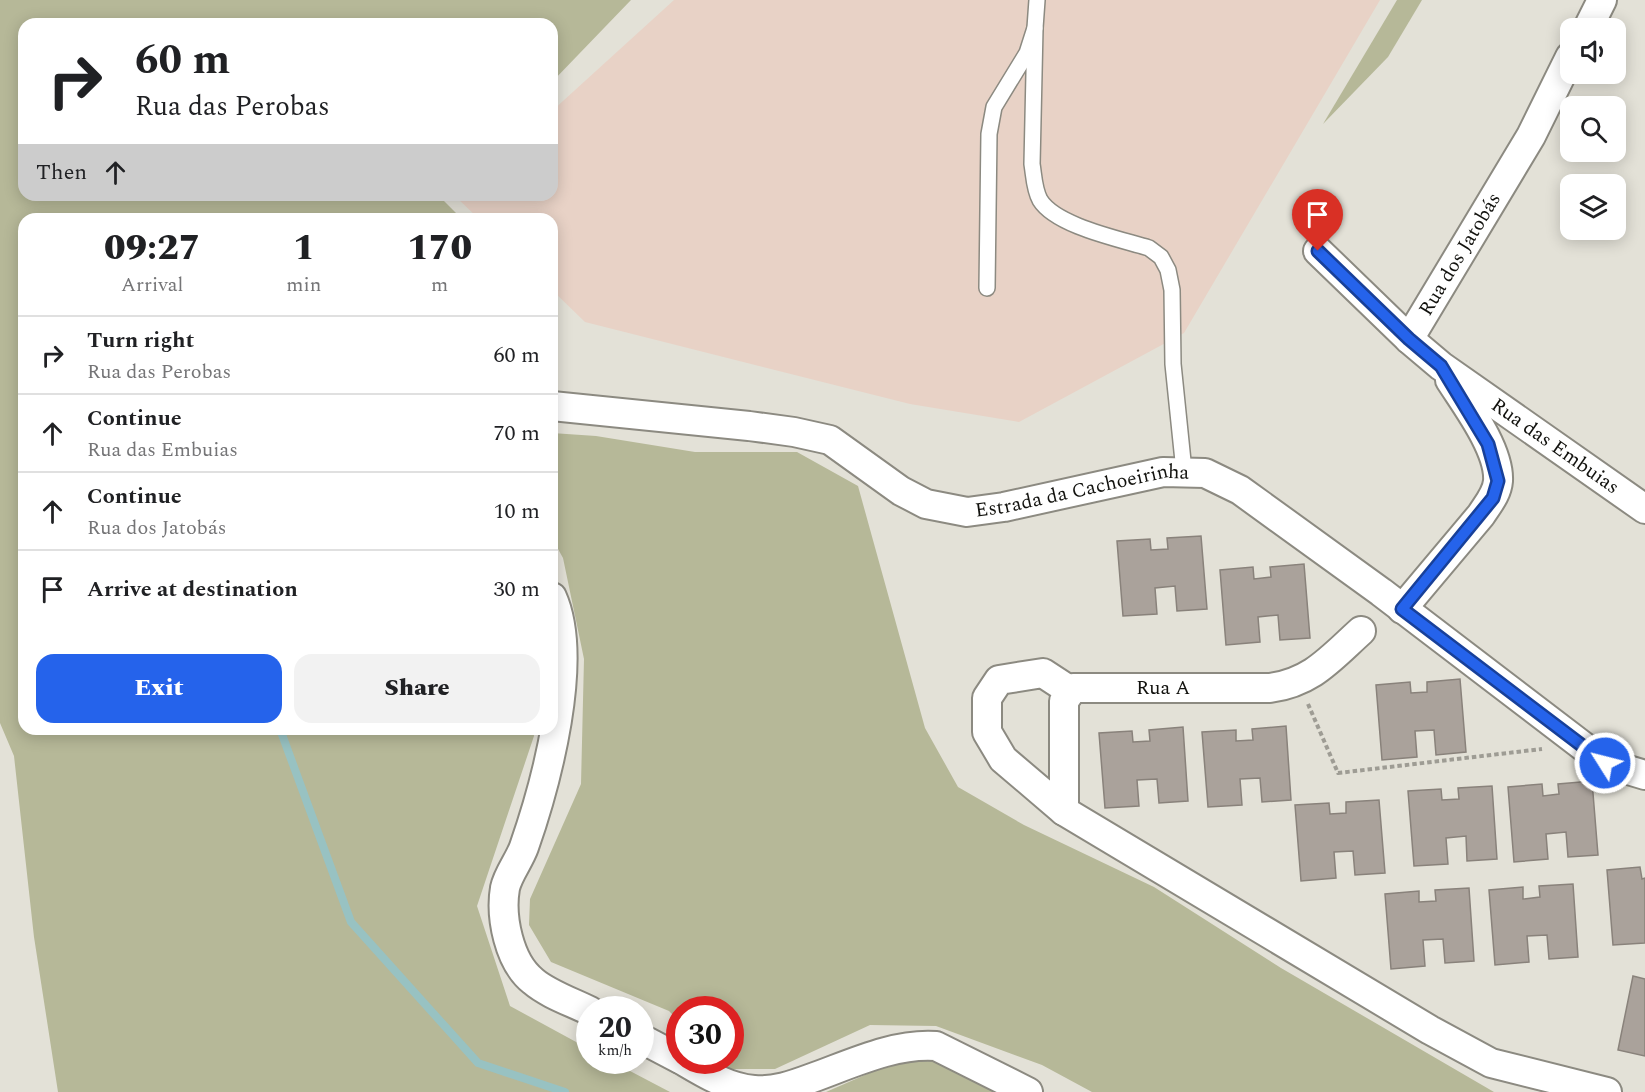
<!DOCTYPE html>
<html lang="en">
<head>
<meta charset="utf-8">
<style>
  body { margin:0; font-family:Spectral,serif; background:#f2f2f2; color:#202124; height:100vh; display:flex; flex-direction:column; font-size:22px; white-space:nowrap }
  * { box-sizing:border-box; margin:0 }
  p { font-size:20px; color:#757577 }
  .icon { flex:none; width:33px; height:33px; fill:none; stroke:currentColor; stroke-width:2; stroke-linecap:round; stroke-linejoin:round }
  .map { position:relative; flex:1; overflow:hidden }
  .details { position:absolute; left:18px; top:213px; width:540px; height:522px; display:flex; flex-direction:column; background:#fff; border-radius:18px; box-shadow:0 3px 15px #0003 }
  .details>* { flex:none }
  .guide { position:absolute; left:18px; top:18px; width:540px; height:183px; border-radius:18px; box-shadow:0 3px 15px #0003; background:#fff; color:#202124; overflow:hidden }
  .controls { position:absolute; left:1560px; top:18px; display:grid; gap:12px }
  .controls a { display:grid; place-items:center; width:66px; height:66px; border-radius:12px; background:#fff; box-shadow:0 3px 15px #0003; font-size:30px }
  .speed { position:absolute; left:576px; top:996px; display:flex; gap:12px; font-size:30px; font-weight:700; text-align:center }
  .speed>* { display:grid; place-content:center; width:78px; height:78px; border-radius:50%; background:#fff; box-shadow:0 3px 15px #0003; line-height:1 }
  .speed small { font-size:15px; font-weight:400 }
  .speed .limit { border:9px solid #d22; background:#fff; color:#111 }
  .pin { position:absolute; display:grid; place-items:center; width:51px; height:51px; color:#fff; margin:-62px -26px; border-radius:50% 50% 50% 0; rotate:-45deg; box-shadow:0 0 6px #0007 }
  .pin .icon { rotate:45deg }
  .me { position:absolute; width:66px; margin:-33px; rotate:306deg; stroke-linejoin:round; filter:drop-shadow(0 0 4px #0008) }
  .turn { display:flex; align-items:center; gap:21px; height:126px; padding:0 18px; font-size:27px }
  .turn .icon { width:78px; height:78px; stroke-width:2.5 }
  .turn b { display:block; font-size:42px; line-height:51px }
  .then { display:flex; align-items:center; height:57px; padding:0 18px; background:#0003; gap:12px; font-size:22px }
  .eta { display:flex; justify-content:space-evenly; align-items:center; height:102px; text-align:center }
  .eta b { font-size:36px; font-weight:800; line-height:42px }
  .primary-button { display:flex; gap:12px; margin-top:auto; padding:12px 18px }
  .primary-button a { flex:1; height:69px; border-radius:18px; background:#2563eb; color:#fff; font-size:24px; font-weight:800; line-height:69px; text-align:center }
  .primary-button a+a { background:#f2f2f2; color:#202124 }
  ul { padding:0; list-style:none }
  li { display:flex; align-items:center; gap:18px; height:78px; padding:0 18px; border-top:2px solid #e0e0e0 }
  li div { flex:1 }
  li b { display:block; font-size:22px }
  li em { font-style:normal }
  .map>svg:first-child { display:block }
</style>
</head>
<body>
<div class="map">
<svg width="1645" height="1092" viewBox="0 0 1645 1092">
  <rect width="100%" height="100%" fill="#e3e1d7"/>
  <polygon fill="#e8d2c6" points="674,0 1380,0 1184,333 1019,422 910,404 585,322 552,290 552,219 479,219 456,197 459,195 552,195 552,111"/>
  <g fill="#b6b898">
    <polygon points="0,0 631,0 552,82 552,24 24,24 24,195 443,195 441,198 462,219 24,219 24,729 533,729 534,736 477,906 510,1006 589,1049 590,1060 611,1061 670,1092 58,1092 34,937 14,756 0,723"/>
    <polygon points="1397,0 1422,0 1388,57 1323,124"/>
    <polygon points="552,433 596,436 695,452 797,452 858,486 925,728 958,787 1024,825 1154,887 1281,968 1494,1092 1092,1092 1042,1065 936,1026 870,1025 775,1069 730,1069 721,1061 730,1060 730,1010 680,1010 679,1021 669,1011 551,962 529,925 530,899 581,784 584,659 563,558 552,538"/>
    <polygon points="929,1047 1005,1092 826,1092"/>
  </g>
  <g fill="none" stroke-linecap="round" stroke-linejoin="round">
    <polyline stroke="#98c2c2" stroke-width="8" points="280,729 351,922 478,1063 565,1092"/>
  </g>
  <g fill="#aaa29b" stroke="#89827b" stroke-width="1.5">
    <polygon points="1201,536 1207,609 1177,611 1175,586 1155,588 1157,614 1123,616 1117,541 1150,539 1151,550 1168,549 1167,538"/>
    <polygon points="1304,564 1310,638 1280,640 1278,615 1258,617 1260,642 1226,645 1220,570 1253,567 1254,579 1271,577 1270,567"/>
    <polygon points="1460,679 1466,752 1436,755 1434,730 1415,731 1417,757 1382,760 1376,685 1410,682 1411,693 1427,692 1427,682"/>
    <polygon points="1286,726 1291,800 1262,802 1260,778 1240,779 1242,805 1208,807 1202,732 1236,730 1236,741 1253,740 1252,729"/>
    <polygon points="1183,727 1188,801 1159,803 1157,779 1137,780 1139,806 1105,808 1099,733 1132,731 1133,742 1150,741 1149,730"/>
    <polygon points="1592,781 1598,855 1568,857 1566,832 1546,834 1548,859 1514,862 1508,787 1542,784 1543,796 1559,794 1558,784"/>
    <polygon points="1492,786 1497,859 1467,861 1466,836 1446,838 1448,864 1414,866 1408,791 1441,789 1442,800 1459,799 1458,788"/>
    <polygon points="1379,800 1385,873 1355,875 1353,851 1334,852 1336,878 1301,881 1295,805 1329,803 1330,814 1346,813 1346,802"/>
    <polygon points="1640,867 1642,879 1645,878 1645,943 1613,945 1607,870"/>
    <polygon points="1573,884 1578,957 1549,959 1547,935 1527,936 1529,962 1495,965 1489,890 1523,887 1523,899 1540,897 1539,886"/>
    <polygon points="1469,888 1474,961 1445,963 1443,939 1423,940 1425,966 1391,969 1385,894 1419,891 1419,902 1436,901 1435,890"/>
    <polygon points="1633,976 1645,979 1645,1056 1618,1050"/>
  </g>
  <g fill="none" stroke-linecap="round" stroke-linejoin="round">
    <defs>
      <g id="lane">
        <path d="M1035 28 1032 164C1034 176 1034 189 1040 200 1056 226 1120 239 1149 248L1161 257 1168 270 1172 290 1173 364 1184 471"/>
        <polyline points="987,288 989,134 994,107 1027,53 1035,28 1037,0"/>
      </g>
      <g id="street">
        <polyline points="1588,28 1602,0"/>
        <path id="s1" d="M1318 251 1409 339 1441 366 1645 509"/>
        <path id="s2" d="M1409 339 1531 136 1570 57"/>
        <path id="s3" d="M552 406 749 426 794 432 830 440 901 491 926 504 967 512 1004 507 1163 472 1205 473 1240 490 1381 592 1605 763 1645 775"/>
        <path d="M552 597C580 659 546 784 524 847 519 861 508 874 505 888 500 917 509 962 533 981 548 994 572 1002 590 1011"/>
        <path d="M1402 609 1481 515C1488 504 1497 494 1498 481 1500 450 1466 405 1450 380"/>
        <polyline points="1069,690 1043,673 999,680 987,698 987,732 1003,759 1064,811 1430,1030 1491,1063 1607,1092"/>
        <path id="s4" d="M1064 811V701L1073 688H1270C1312 682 1330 659 1361 631"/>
        <polyline points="640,1038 680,1059"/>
        <path d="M682 1060C704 1073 728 1088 754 1090 774 1092 793 1085 812 1078 851 1064 894 1043 936 1046L1028 1092"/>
      </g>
    </defs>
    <use href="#lane" stroke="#8c8a81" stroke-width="18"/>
    <use href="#street" stroke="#8c8a81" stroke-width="32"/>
    <polyline stroke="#9e9c94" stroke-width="4" stroke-dasharray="4.5 3" stroke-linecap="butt" points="1308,704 1338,773 1542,749"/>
    <use href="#lane" stroke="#fff" stroke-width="15"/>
    <use href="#street" stroke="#fff" stroke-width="28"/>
  </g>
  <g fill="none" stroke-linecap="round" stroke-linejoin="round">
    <defs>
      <polyline id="route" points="1318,251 1409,339 1441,366 1488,444 1498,481 1493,498 1402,609 1605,763"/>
    </defs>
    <use href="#route" stroke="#184099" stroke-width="15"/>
    <use href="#route" stroke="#2563eb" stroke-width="10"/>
  </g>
  <g text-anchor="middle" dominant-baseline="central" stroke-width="4.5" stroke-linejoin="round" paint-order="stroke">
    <g font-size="20" fill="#12120e" stroke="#fff">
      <text stroke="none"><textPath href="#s2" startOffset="99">Rua dos Jatobás</textPath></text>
      <text stroke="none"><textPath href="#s1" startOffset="308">Rua das Embuias</textPath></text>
      <text stroke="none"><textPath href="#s3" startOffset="555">Estrada da Cachoeirinha</textPath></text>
      <text stroke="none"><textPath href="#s4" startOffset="216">Rua A</textPath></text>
    </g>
  </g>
</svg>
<div class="controls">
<a><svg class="icon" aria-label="sound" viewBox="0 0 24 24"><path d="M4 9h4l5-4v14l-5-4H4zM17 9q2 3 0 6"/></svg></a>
<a><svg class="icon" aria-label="search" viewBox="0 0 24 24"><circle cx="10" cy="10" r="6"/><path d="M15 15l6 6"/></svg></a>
<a><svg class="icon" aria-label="layers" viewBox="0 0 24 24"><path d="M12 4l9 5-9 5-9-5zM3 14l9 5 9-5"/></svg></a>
</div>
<div class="speed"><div>20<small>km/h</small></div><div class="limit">30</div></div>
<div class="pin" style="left:1318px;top:251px;background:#d93025"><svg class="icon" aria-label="arrive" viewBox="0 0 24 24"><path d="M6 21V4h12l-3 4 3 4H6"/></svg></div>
<svg class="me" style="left:1605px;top:763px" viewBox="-20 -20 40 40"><circle r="17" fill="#2563eb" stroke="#fff" stroke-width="3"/><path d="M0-11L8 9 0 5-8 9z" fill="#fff"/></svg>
<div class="guide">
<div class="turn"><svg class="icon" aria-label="right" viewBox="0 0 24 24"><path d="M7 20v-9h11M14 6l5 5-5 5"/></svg><div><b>60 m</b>Rua das Perobas</div></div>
<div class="then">Then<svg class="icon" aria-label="ahead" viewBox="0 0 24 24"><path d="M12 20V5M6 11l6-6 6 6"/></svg></div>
</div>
<section class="details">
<div class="eta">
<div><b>09:27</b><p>Arrival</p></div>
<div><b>1</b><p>min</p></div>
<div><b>170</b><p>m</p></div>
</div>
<ul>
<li><svg class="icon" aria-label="right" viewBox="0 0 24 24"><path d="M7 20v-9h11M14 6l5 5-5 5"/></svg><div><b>Turn right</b><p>Rua das Perobas</p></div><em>60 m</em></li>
<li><svg class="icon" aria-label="ahead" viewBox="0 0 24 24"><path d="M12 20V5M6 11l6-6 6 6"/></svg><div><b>Continue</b><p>Rua das Embuias</p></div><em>70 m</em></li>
<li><svg class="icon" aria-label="ahead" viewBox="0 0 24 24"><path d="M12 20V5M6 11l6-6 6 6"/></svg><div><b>Continue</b><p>Rua dos Jatobás</p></div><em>10 m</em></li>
<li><svg class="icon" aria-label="arrive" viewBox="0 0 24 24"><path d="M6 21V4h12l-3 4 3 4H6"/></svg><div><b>Arrive at destination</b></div><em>30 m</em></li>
</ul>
<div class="primary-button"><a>Exit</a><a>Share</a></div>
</section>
</div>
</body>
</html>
